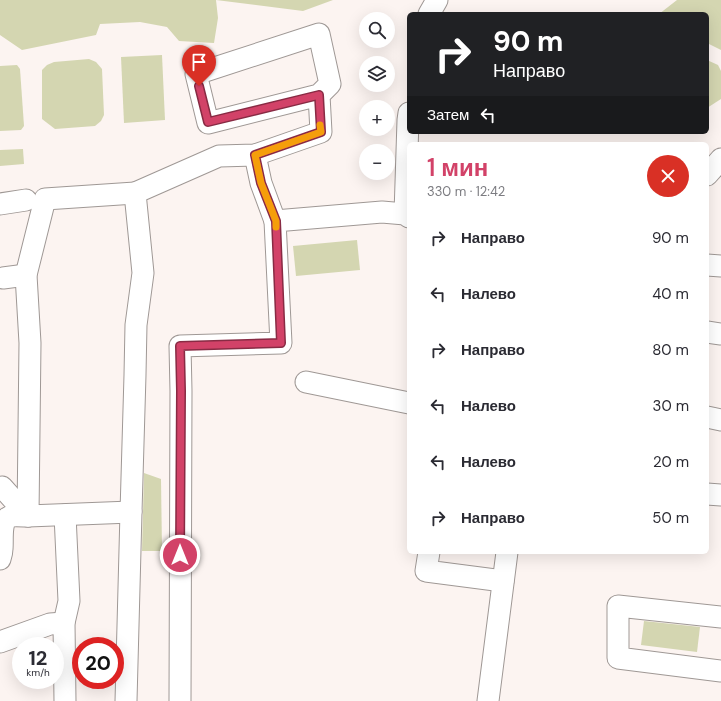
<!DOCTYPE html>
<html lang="ru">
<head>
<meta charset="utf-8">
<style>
  body { margin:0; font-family:"DM Sans",sans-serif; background:#f2f2f3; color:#2b2b33; height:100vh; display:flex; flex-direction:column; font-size:15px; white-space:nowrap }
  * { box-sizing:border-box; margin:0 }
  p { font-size:13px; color:#7c7c81 }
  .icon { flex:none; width:22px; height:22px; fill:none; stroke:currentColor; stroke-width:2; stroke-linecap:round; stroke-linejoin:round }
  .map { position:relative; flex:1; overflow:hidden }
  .side { position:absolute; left:407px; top:142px; width:302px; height:412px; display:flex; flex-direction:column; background:#fff; border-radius:6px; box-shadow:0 4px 16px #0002 }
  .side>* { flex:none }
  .top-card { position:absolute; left:407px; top:12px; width:302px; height:122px; border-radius:6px; box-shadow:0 4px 16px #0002; background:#202124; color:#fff; overflow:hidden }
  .tools { position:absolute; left:359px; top:12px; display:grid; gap:8px }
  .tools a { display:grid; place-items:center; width:36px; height:36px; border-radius:50%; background:#fff; box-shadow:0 4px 16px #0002; font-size:20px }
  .speed { position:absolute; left:12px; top:637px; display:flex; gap:8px; font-size:20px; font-weight:700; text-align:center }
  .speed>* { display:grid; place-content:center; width:52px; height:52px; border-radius:50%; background:#fff; box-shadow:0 4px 16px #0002; line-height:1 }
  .speed small { font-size:10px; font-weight:400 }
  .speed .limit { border:6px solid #d22; background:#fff; color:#111 }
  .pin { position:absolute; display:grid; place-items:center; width:34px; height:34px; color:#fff; margin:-41px -17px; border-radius:50% 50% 50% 0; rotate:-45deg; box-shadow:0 0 4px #0007 }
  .pin .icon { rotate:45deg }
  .me { position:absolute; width:44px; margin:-22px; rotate:0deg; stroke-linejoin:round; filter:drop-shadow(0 0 3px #0008) }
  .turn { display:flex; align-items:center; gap:14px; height:84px; padding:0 20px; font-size:18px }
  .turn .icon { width:52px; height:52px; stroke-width:2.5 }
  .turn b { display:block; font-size:28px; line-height:34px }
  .then { display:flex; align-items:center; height:38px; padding:0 20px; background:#0003; gap:8px; font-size:15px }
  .round { display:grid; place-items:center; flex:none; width:42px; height:42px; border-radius:21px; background:#f2f2f3 }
  .headline { display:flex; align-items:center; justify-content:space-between; height:68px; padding:0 20px }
  h1 { font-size:24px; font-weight:600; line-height:30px; color:#d24268 }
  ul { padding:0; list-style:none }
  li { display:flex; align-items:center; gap:12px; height:56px; padding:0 20px }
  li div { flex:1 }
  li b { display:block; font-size:15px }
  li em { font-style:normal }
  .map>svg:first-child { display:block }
</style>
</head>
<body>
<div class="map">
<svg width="721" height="701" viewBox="0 0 721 701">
  <rect width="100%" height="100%" fill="#fcf4f1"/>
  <g fill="#d4d6b1">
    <polygon points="0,0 333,0 303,11 216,0 218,18 214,43 179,41 167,27 140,22 100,24 96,35 22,50 0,35"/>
    <polygon points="677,0 721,0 721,50 707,43 707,14 659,14"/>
    <polygon points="162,55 165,120 124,123 121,57"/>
    <polygon points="89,59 96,62 102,69 104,115 101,121 95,126 55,129 42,119 42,70 47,65 54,62"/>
    <polygon points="707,60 718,65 721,71 721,99 707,108"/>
    <polygon points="17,65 20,69 24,126 21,130 0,131 0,66"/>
    <polygon points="23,149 24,164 0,166 0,150"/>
    <polygon points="357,240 360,270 296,276 293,246"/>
    <polygon points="144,473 161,479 162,551 142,551"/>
    <polygon points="644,621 700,627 697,652 641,645"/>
  </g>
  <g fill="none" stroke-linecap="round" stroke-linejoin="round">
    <defs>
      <g id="minor">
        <polyline points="429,14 437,0"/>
        <polyline points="255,155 261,183 275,221"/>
        <polyline points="707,175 721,159"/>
        <polyline points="0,204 26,200"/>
        <polyline points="405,214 408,120 409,113"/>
        <polyline points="707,265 721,266"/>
        <polyline points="3,278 26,275"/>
        <polyline points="707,332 721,334"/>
        <polyline points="306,382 409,403"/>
        <polyline points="707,417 721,420"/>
        <polyline points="2,487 28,516"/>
        <polyline points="707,494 721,495"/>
        <polyline points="131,512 28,516 30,343 26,275 45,199 135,193"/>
        <polyline points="429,552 426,571 503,581"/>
        <path d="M0 559C1 556 2 553 2 549 3 540 0 521 9 517 13 515 23 516 28 516"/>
        <polyline points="721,617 618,606 618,658 721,671"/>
        <polyline points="0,642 50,624 64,623"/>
        <polyline points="65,701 64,623 69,601 65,515"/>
        <polyline points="126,701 131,512 135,375 136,325 143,273 135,193 219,156 255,155 321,132 319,95 330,84 319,34 196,74 208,123 319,95"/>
        <polyline points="180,701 181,391 180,346 281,343 275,221 382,212 405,214 409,217"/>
        <polyline points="488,701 507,552"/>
      </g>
    </defs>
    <use href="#minor" stroke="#9f9895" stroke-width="23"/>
    <use href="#minor" stroke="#fff" stroke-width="21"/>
  </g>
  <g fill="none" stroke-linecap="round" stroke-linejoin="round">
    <defs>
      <polyline id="route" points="180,555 181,391 180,346 281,343 276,221 261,183 255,155 321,132 319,95 208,122 199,86"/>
    </defs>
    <use href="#route" stroke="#882b44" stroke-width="10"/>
    <use href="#route" stroke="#d24268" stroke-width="7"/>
    <polyline stroke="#f59e0b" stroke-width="7" points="276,227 276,221 261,183 255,155 321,132 320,125"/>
  </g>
</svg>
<div class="tools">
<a><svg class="icon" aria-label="search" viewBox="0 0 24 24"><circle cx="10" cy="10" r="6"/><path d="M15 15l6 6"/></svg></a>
<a><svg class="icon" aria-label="layers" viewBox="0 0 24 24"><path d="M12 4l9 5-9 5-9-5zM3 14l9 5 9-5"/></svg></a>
<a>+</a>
<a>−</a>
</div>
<div class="speed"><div>12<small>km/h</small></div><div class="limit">20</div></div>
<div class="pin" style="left:199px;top:86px;background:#d93025"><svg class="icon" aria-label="arrive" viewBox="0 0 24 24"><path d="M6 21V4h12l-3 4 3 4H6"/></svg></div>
<svg class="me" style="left:180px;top:555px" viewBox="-20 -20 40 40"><circle r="17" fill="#d24268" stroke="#fff" stroke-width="3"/><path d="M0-11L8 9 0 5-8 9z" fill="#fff"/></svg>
<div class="top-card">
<div class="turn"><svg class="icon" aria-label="right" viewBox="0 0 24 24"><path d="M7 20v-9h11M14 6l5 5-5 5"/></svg><div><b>90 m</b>Направо</div></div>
<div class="then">Затем<svg class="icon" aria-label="left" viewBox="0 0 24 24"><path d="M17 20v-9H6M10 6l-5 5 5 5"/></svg></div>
</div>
<section class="side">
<div class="headline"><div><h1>1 мин</h1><p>330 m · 12:42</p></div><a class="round" style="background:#d93025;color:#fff"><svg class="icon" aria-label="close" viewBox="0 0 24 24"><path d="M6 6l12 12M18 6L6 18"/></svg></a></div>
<ul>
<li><svg class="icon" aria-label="right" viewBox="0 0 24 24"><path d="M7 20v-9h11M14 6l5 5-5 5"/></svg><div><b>Направо</b></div><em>90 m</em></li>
<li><svg class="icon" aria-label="left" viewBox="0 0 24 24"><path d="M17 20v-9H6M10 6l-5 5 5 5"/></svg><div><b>Налево</b></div><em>40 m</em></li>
<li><svg class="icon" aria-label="right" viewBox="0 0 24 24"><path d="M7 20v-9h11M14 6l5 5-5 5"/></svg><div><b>Направо</b></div><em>80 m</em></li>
<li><svg class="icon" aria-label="left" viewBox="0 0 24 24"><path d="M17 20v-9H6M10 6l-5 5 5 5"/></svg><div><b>Налево</b></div><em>30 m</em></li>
<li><svg class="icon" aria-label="left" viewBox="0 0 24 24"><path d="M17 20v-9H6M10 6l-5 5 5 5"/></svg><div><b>Налево</b></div><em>20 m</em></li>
<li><svg class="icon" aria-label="right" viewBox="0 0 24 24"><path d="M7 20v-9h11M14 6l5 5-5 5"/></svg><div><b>Направо</b></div><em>50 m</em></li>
</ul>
</section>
</div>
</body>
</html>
